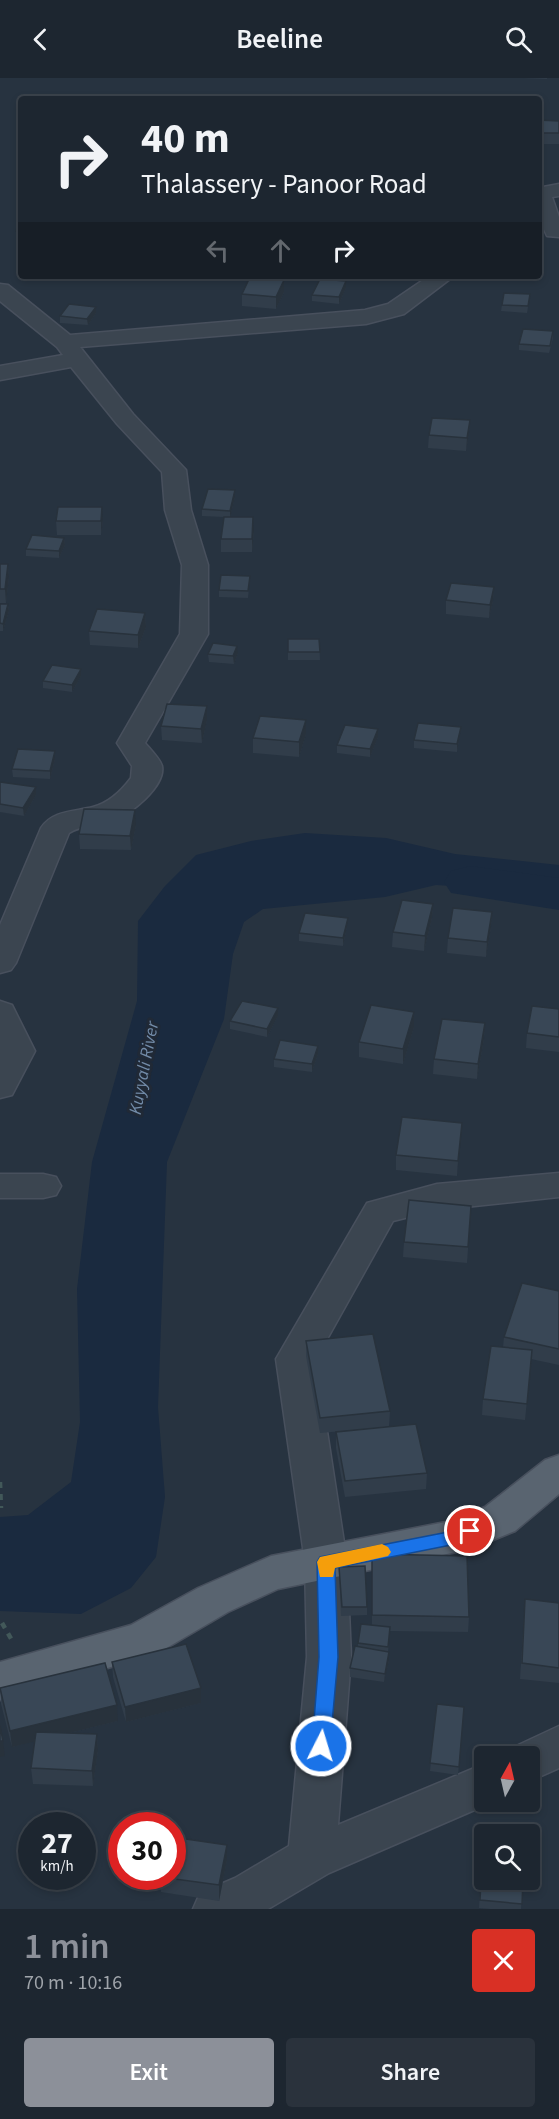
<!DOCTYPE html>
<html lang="en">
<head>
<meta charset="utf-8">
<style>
  body { margin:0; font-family:"Source Sans 3",sans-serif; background:#2a323c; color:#f1f3f6; height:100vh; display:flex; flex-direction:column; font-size:22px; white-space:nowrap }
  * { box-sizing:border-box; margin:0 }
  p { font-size:20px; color:#a0a5ab }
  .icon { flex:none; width:33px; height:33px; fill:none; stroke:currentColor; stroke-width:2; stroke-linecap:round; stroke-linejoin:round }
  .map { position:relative; height:1831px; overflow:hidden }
  .drawer { display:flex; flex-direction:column; background:#1d2630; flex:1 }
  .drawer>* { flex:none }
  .hud { position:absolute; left:18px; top:18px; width:524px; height:183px; border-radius:6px; box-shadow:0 3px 9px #0003,0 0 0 2px #3b434c; background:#1d2630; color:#f1f3f6; overflow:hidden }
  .needle { width:39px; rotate:8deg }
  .tools { position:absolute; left:474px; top:1668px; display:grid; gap:12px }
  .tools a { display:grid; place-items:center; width:66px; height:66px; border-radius:6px; background:#1d2630; box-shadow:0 3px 9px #0003,0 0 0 2px #3b434c; font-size:30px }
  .speed { position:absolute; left:18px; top:1734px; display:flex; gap:12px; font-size:30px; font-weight:700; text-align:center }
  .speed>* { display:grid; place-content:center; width:78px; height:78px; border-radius:50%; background:#1d2630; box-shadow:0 3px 9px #0003,0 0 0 2px #3b434c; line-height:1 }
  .speed small { font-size:15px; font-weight:400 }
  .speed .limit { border:9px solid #d22; background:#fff; color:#111 }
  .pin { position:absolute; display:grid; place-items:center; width:51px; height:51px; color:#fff; margin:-26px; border:3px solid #fff; border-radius:50%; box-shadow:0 2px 6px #0007 }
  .me { position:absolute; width:66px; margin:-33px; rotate:5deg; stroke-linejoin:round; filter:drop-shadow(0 0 4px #0008) }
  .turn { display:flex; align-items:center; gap:21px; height:126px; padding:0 24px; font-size:27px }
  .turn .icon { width:78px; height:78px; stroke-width:2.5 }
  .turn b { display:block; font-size:42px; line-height:51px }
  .lanes { display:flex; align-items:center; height:57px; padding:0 24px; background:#0003; justify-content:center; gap:30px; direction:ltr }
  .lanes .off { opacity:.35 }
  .round { display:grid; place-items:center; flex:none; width:63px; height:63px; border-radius:6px; background:#2a323c }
  .overview { display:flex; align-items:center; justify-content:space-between; height:102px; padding:0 24px }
  h1 { font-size:36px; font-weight:600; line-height:45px; color:#8c9099 }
  .action { display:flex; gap:12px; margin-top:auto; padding:12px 24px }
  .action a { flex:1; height:69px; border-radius:6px; background:#8c9099; color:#fff; font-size:24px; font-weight:600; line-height:69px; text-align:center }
  .action a+a { background:#2a323c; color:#f1f3f6 }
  header { display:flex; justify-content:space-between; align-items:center; height:78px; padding:0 24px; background:#1d2630; font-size:27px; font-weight:600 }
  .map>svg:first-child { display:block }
</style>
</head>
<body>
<header><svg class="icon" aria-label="back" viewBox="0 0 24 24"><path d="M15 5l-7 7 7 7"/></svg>Beeline<svg class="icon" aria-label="search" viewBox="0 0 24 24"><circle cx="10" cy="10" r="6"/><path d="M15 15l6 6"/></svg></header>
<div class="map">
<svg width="559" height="1831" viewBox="0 0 559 1831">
  <rect width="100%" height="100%" fill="#273340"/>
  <polygon fill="#1a2a3f" points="305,755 386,760 455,776 559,787 559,815 436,807 385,819 263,831 244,844 233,876 224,941 167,1084 158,1329 165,1419 156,1479 131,1510 81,1536 0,1533 0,1439 28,1437 71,1404 80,1344 77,1211 92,1084 137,923 138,843 165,808 196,777 251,763"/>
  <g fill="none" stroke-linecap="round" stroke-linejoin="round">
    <polygon fill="#1a2a3f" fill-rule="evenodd" points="470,788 559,800 559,832 451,815 444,804 451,793"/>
    <defs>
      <g id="minor">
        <polygon points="559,106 559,118 552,119 559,139 559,159 547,158 538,138 538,110"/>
        <path d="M429 198H454L404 236 366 246 80 269 133 336 186 392 191 432 208 487V556L145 665C150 671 160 681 162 688 166 708 130 737 114 742 99 747 83 746 69 755L16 885 11 892 0 895V847L41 750C53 732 74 734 93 729 109 725 122 712 131 700L132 688 117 665 180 556 182 487 165 432 162 394 117 346 71 289 0 302V288L63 277 57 269 0 223V206L8 207 70 257 365 232 388 226Z"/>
        <polygon points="0,923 12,927 35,973 12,1017 0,1020"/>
        <polygon points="559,1095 559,1119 437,1132 393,1143 316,1281 347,1484 351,1579 338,1747 484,1686 484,1724 493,1724 329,1795 268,1831 193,1831 200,1815 235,1800 289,1768 307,1579 305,1484 276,1281 367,1125 437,1106"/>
        <polygon points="0,1096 43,1096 56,1099 61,1108 56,1117 43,1120 0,1120"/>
        <polygon points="559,1648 559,1690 530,1703 530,1678 509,1678 514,1669"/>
      </g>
      <polygon id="major" points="559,1377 559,1416 515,1453 471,1471 278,1511 228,1534 158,1575 0,1622 0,1584 131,1547 198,1510 271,1478 451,1443 485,1429 545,1382"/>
    </defs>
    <use href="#minor" stroke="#48505d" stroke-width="3"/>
    <use href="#major" stroke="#48505d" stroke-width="3"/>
    <g stroke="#425859" stroke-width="4.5" stroke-dasharray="6 6" stroke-linecap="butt">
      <polyline points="0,1404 1,1430"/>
      <polyline points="2,1545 13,1564"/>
    </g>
    <use href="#minor" fill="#3b4550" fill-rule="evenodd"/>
    <use href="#major" fill="#596470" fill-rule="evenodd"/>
  </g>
  <g fill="#313d4a">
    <polygon points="523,0 547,0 547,1"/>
    <polygon points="538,42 559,43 559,66 538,66"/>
    <polygon points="21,144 21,159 16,159 16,153"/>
    <polygon points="346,203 346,210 339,226 312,223 312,217"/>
    <polygon points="284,214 276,231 242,228 242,216"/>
    <polygon points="530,216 527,235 501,233 502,227"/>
    <polygon points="96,229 96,235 88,247 60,245 60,238"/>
    <polygon points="553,253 553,260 549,275 519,272 519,266"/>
    <polygon points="470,342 469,355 466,373 428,370 429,357"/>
    <polygon points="235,419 230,439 254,453 252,474 221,474 221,461 224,439 202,438 202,431"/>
    <polygon points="103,442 101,457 57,457 56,443"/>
    <polygon points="64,460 65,467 59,480 26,478 26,471"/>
    <polygon points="0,486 8,486 9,499 6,525 0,525"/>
    <polygon points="250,498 248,520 219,519 219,512"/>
    <polygon points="494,509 493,523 489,540 446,536 446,522"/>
    <polygon points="0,526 8,526 9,533 3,553 0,553"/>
    <polygon points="145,535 146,549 138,570 90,567 89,553"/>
    <polygon points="288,561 319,561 320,582 288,582"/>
    <polygon points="238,575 234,586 209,584 208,576"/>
    <polygon points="81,598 72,614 43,610 43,603"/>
    <polygon points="207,642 202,665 162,662 161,648"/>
    <polygon points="461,649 460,656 457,674 414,670 414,662"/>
    <polygon points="378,651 378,659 370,679 337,675 337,667"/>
    <polygon points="306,656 299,679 253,675 253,660"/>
    <polygon points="55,681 50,701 13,699 12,691"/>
    <polygon points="0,704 36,717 24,738 0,734"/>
    <polygon points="136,747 131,772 80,771 79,756"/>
    <polygon points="433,826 432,840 424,873 392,869 393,854"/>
    <polygon points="492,834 491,849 486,879 447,875 448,860"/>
    <polygon points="347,848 343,868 299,863 299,855"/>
    <polygon points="559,931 559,974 526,970 527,955"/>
    <polygon points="414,934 414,949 403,986 359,979 359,964"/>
    <polygon points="278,938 267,959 230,951 230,943"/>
    <polygon points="485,945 484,961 477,1001 433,996 434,981"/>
    <polygon points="318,976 312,994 274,989 274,981"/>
    <polygon points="462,1045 457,1098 396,1092 396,1077"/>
    <polygon points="471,1128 467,1185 403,1179 404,1164"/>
    <polygon points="559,1213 559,1287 531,1281 525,1342 482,1337 483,1321 503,1269 504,1259"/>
    <polygon points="306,1263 390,1333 389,1349 320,1355 306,1278"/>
    <polygon points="336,1354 427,1395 426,1411 345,1419 336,1370"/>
    <polygon points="372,1476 469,1539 468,1554 390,1553 388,1574 389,1582 384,1604 350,1599 350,1590 358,1569 358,1565 372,1547"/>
    <polygon points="339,1489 367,1529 367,1537 341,1538"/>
    <polygon points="525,1521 559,1525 559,1605 520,1601"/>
    <polygon points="112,1584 201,1625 126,1644 113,1599"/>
    <polygon points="0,1610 118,1643 69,1655 97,1656 98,1672 93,1708 33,1706 31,1690 35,1663 12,1669 1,1626"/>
    <polygon points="437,1626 464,1629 458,1697 430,1693"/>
    <polygon points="227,1767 227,1782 219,1823 161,1814 160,1798"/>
    <polygon points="482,1784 523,1802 521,1831 490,1831 479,1830"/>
  </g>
  <g fill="#28323c">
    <polygon points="284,202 284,214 276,231 276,219"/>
    <polygon points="346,203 346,210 339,226 339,219"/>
    <polygon points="96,229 96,235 88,247 87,241"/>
    <polygon points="470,342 469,355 466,373 467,360"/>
    <polygon points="235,412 235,419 230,440 230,433"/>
    <polygon points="102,429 103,442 101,457 101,443"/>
    <polygon points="253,439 254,453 252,474 252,461"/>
    <polygon points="64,460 65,467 59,480 59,473"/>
    <polygon points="8,486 9,499 6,525 5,511"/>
    <polygon points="494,509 493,523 489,540 490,527"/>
    <polygon points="8,526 9,533 3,553 3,546"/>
    <polygon points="145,535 146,549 138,570 138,557"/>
    <polygon points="237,568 238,575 234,586 233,578"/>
    <polygon points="81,591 81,598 72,614 72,607"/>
    <polygon points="207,628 207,642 202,665 201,651"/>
    <polygon points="306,642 306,656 299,679 299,664"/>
    <polygon points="461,649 460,656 457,674 457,666"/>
    <polygon points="378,651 378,659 370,679 370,671"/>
    <polygon points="55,673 55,681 50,701 50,693"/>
    <polygon points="36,709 36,717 24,738 23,730"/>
    <polygon points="135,732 136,747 131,772 130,758"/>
    <polygon points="433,826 432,840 424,873 425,858"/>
    <polygon points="492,834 491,849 486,879 487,864"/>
    <polygon points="348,840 347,848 343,868 343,860"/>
    <polygon points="278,930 278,938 267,959 267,951"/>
    <polygon points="414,934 414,949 403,986 403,971"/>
    <polygon points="485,945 484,961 477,1001 478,986"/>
    <polygon points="318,968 318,976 312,994 312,986"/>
    <polygon points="462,1045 461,1060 457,1098 458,1083"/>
    <polygon points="389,1574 389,1582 384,1604 385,1596"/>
    <polygon points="201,1610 201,1625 126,1644 125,1629"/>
    <polygon points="117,1627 118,1643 12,1669 10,1653"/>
    <polygon points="97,1656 98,1672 93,1708 92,1693"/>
    <polygon points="0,1663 3,1663 5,1678 0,1679"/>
    <polygon points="227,1767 227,1782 219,1823 219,1807"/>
  </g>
  <g fill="#394756" stroke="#28323c" stroke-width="1.5">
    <polygon points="538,42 559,43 559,55 539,55"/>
    <polygon points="19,144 21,144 21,153 16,153"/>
    <polygon points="250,199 284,202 276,219 242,216"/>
    <polygon points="320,201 346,203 339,219 312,217"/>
    <polygon points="504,215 530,216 528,228 502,227"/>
    <polygon points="69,226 96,229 87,241 60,238"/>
    <polygon points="523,251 553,253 550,268 519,266"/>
    <polygon points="432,340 470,342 467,360 429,357"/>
    <polygon points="208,411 235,412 230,433 202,431"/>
    <polygon points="58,429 102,429 101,443 56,443"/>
    <polygon points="224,439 253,439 252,461 221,461"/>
    <polygon points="32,457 64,460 59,473 26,471"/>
    <polygon points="0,486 8,486 5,511 0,511"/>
    <polygon points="221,497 250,498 248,513 219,512"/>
    <polygon points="451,505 494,509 490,527 446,522"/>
    <polygon points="0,526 8,526 3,546 0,545"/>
    <polygon points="97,531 145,535 138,557 89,553"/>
    <polygon points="288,561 319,561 320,574 288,574"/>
    <polygon points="213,565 237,568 233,578 208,576"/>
    <polygon points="52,587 81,591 72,607 43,603"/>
    <polygon points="167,626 207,628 201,651 161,648"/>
    <polygon points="260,638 306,642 299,664 253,660"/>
    <polygon points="418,645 461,649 457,666 414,662"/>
    <polygon points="345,647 378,651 370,671 337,667"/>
    <polygon points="18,671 55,673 50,693 12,691"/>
    <polygon points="0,704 36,709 23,730 0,726"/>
    <polygon points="84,731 135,732 130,758 79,756"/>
    <polygon points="402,822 433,826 425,858 393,854"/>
    <polygon points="453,830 492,834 487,864 448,860"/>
    <polygon points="305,835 348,840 343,860 299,855"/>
    <polygon points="242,923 278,930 267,951 230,943"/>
    <polygon points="371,927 414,934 403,971 359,964"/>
    <polygon points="532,928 559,931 559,959 527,955"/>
    <polygon points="442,941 485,945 478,986 434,981"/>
    <polygon points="280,962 318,968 312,986 274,981"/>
    <polygon points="402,1039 462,1045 458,1083 396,1077"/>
    <polygon points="409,1122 471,1128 468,1169 404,1164"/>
    <polygon points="522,1205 559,1213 559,1271 504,1259"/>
    <polygon points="373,1256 390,1333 320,1340 306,1263"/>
    <polygon points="491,1268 532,1272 527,1326 483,1321"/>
    <polygon points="416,1346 427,1395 345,1403 336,1354"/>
    <polygon points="372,1476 467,1478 469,1539 372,1537"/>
    <polygon points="365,1488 367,1529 342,1529 339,1489"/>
    <polygon points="525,1521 559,1525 559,1590 522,1585"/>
    <polygon points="361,1546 390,1549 388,1569 358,1565"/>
    <polygon points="186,1566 201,1610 125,1629 112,1584"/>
    <polygon points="355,1568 389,1574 385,1596 350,1590"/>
    <polygon points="105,1585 117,1627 10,1653 0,1610"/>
    <polygon points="437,1626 464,1629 459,1689 430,1685"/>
    <polygon points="0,1648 3,1663 0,1663"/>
    <polygon points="36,1654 97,1656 92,1693 31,1690"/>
    <polygon points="172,1759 227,1767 219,1807 160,1799 172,1798"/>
    <polygon points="482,1784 484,1784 484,1802 523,1802 522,1826 480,1822"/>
  </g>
  <polygon fill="#1a73e8" stroke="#114b97" stroke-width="1.5" points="470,1446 477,1448 479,1453 477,1458 456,1466 335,1490 338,1579 330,1668 328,1674 321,1676 314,1674 312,1668 319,1579 317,1484 320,1479 453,1453"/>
  <polygon fill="#f59e0b" points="382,1466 388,1469 391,1474 388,1478 335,1490 333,1499 320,1499 317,1484 320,1479"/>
  <g text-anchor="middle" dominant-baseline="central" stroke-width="6" stroke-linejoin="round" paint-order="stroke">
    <g font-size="18" font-style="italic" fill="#728ba8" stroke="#202936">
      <text transform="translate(144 990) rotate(-79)">Kuyyali River</text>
    </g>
  </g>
</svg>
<div class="tools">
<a><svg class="needle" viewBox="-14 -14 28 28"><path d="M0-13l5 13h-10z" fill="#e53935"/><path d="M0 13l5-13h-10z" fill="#a0a5ab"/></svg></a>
<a><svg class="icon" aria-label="search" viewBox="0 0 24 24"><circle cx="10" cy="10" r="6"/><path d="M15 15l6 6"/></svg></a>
</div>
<div class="speed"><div>27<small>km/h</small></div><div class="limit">30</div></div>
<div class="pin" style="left:470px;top:1453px;background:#d93025"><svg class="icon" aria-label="arrive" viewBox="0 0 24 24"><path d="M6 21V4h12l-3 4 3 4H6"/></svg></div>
<svg class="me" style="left:321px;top:1668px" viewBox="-20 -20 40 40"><circle r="17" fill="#1a73e8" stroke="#fff" stroke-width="3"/><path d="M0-11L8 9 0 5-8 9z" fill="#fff"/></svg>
<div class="hud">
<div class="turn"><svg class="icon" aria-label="right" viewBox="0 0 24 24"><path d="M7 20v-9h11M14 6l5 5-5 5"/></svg><div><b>40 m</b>Thalassery - Panoor Road</div></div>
<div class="lanes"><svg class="icon off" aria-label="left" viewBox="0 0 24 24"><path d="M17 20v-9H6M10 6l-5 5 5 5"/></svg><svg class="icon off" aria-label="ahead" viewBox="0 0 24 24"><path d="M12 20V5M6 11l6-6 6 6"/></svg><svg class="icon" aria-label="right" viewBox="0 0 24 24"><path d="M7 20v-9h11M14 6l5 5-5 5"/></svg></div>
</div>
</div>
<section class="drawer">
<div class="overview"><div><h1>1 min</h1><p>70 m · 10:16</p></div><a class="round" style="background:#d93025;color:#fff"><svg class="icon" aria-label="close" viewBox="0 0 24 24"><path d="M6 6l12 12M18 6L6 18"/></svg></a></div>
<div class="action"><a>Exit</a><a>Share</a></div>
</section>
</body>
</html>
